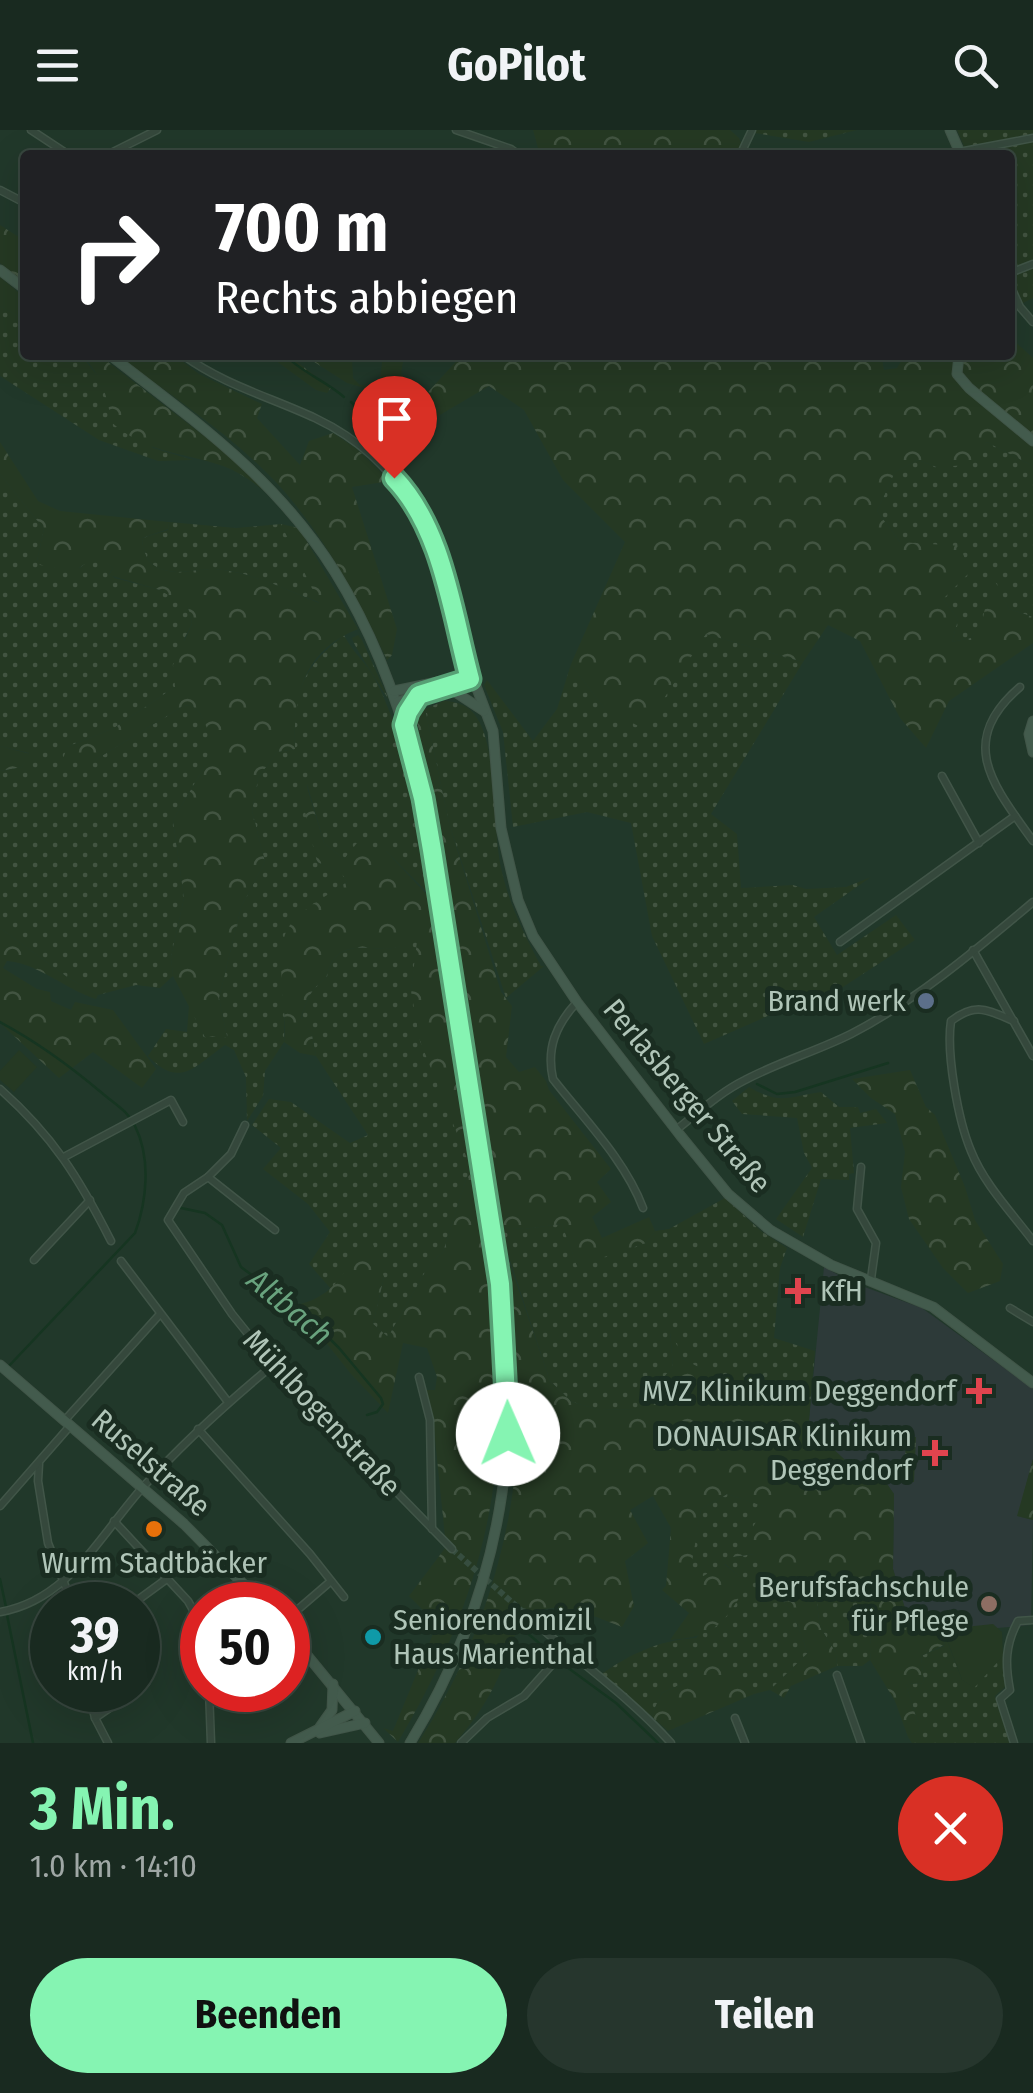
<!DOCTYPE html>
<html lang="de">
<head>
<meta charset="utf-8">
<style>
  body { margin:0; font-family:"Fira Sans Condensed",sans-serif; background:#26362d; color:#f1f3f6; height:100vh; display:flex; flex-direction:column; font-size:38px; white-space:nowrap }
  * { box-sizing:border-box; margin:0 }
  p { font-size:32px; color:#9fa7a5 }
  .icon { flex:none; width:55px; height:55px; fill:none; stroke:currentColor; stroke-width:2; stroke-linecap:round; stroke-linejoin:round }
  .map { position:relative; height:1613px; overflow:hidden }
  .side { display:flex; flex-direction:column; background:#192a20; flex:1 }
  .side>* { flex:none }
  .banner { position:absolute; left:20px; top:20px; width:995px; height:210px; border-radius:10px; box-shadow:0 10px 40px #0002,0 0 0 2px #37463e; background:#202124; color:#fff; overflow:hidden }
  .speed { position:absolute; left:30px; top:1452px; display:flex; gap:20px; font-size:50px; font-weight:700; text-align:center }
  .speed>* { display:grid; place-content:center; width:130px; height:130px; border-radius:50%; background:#192a20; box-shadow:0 10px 40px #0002,0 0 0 2px #37463e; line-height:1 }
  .speed small { font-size:25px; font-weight:400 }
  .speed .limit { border:15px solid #d22; background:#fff; color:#111 }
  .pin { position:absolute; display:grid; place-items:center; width:85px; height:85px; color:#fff; margin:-102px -42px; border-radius:50% 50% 50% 0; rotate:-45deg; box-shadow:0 0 10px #0007 }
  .pin .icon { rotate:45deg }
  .me { position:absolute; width:110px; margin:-55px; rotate:359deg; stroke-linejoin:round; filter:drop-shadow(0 0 8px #0008) }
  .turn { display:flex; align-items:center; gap:35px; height:210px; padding:0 30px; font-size:45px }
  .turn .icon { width:130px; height:130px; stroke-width:2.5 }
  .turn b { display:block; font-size:70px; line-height:85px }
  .round { display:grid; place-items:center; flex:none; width:105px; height:105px; border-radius:52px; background:#26362d }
  .overview { display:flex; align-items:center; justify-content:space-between; height:170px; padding:0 30px }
  h1 { font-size:60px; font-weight:700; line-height:75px; color:#85f4b2 }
  .cta { display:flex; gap:20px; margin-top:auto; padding:20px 30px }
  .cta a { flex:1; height:115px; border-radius:60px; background:#85f4b2; color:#111; font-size:40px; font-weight:700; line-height:115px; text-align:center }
  .cta a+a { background:#26362d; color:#f1f3f6 }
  header { display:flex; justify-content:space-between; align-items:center; height:130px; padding:0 30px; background:#192a20; font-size:45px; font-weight:700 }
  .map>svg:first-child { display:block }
</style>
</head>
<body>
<header><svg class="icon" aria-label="menu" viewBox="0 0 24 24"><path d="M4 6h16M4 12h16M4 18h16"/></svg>GoPilot<svg class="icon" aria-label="search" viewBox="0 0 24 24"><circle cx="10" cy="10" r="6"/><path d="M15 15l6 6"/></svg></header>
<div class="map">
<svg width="1033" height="1613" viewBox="0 0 1033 1613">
  <defs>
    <pattern id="grass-dots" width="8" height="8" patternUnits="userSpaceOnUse" patternTransform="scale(2.5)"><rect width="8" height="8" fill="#253923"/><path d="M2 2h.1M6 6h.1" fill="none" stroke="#425441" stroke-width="1.8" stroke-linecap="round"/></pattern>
    <pattern id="forest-crowns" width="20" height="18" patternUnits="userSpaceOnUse" patternTransform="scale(2.5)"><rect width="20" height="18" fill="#253923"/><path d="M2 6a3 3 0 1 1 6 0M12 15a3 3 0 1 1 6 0" fill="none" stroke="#425441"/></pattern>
    <pattern id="wetland-marsh" width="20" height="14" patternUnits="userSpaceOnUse" patternTransform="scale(2.5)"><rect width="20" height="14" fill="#253923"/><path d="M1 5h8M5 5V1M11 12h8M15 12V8" fill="none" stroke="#425441"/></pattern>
  </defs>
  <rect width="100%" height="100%" fill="#21382a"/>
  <polygon fill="#2d3a39" points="824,1137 851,1152 922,1178 1033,1259 1033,1329 1018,1386 1033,1390 1031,1495 963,1501 910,1495 893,1439 894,1364 882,1347 845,1330 820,1307 809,1290"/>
  <g fill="url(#grass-dots)">
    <polygon points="756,0 857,0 809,12 755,3"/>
    <polygon points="957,0 1033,0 1033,168 1021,174 1010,140 1010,25 968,25"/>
    <polygon points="0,176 25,190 25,225 81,225 100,249 109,272 153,318 193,330 158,331 99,310 0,246"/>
    <polygon points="987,312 1033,336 1033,487 1009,479 992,447 984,488 971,508 952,512 958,489 877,381 895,342 918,330 937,337 980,319"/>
    <polygon points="0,344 44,399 37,431 80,438 92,427 101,428 113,438 109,444 115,448 160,460 188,476 192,494 185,507 175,557 114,598 67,617 95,630 183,576 191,575 200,583 214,611 202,641 173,690 184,768 171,827 173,846 160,858 136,855 98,865 67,847 0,798 0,641 22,637 29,623 0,616"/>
    <path d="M169 392 236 398 281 394 321 473C287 461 252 442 216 439 197 438 179 446 161 439 147 434 143 422 142 408L168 400Z"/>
    <path d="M357 499 389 570C383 560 353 515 352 508L358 505 361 509Z"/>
    <polygon points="706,504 803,532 711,684 737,704 741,758 793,755 806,759 846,757 871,747 814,787 837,825 896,785 915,810 820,872 770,885 704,914 652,806 631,693 587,682 513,697 503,602 484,555 487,550 533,611 557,579 571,534 604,578"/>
    <path d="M344 505C352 522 367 533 375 549 408 613 417 690 427 762L386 721 344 729 324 713 307 654 317 732 342 742 347 752 307 780 285 870 284 912 265 941 263 966 247 991 246 947 234 920 225 915C194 937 180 959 148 926L166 899 187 902 189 875 205 907H227L219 868 241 777 265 732 252 681 258 648 277 622 295 619C293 564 300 539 344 505Z"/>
    <path d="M444 571C457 571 470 576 477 588 498 619 492 702 502 742 510 776 525 806 541 836H544L506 868 449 693 425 579Z"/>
    <path d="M418 810 411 861 473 1040 466 1050 443 1122 431 1132 388 1207 373 1194 384 1147 346 1141 332 1160 309 1134 330 1102 308 1074 263 1039 281 1018 252 995 269 969 291 972 350 1013 368 1005 316 926 312 905 301 889C306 871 311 858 326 848 334 813 356 817 385 819 395 819 408 813 418 810Z"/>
    <path d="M749 957C779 975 789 967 821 962L839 977H858L860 983 876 979 887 993 850 998 854 1043 849 1044V1050L821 1049 803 1107 776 1089 812 1038 804 1023 797 988 742 984 732 971Z"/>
    <polygon points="725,1068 761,1101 787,1118 780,1138 774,1208 815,1221 811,1265 796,1257 746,1263 683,1229 670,1202 673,1236 639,1279 600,1280 572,1272 550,1251 499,1097 524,1099 562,1094 577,1135 646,1113 655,1101 669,1099"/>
    <polygon points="906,1307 916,1307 914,1352 904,1352"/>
    <path d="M727 1364 767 1377 734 1427 753 1424 776 1438 773 1454 797 1494 808 1523 770 1560 754 1564 709 1525 684 1553 662 1563 651 1586 600 1545C630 1524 659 1510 696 1508L747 1453 725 1434 687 1456 701 1379Z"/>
    <path d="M847 1457 859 1463C863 1487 875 1507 870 1530L862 1536H837L836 1523 820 1497 816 1465Z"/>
    <polygon points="945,1506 962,1550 973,1557 1003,1526 1007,1555 995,1566 1010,1613 912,1613 908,1607 920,1600 906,1554 924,1553 921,1526 944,1516"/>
  </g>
  <g fill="url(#forest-crowns)">
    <polygon points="533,0 730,0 739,8 746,25 540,25"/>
    <polygon points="0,95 25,111 25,153 0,133"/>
    <polygon points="0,147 25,168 25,190 0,176"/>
    <polygon points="1010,207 1033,228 1033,308 967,254 960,244 960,225 1010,225"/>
    <path d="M82 225H99L243 336 265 362C252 351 239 342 223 336 180 321 149 325 111 292 108 265 100 244 82 225Z"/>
    <path d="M118 225H174L199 244 262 274 257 288 300 335 309 311 333 303 357 319 390 351 352 357 397 499 392 525 387 530C361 475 332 420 294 373 247 314 177 271 118 225Z"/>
    <polygon points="268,225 288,225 331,258 327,263 316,260"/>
    <polygon points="298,225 339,225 352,229 353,248 360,255 379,256 383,225 404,225 401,244 410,255 429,261 462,225 881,225 884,240 897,238 905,225 955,225 953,242 1033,313 1033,336 987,312 968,335 937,337 918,330 895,342 877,381 900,412 960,416 970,442 943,469 958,489 952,512 971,508 983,488 992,445 1009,479 1033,487 1033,513 949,571 926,618 900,588 860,511 828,495 803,532 706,504 644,599 604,578 571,534 625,412 563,350 524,280 489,256 428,292 406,320 396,341 383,327 400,292 386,264 347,253 308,228"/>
    <path d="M0 312 38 371 60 381 169 392 168 399 142 408C143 422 147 434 161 439 179 446 197 438 215 439 251 442 286 460 319 473L281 394 299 398 358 499C303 521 293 565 295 619L277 622 258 648 252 681 265 732 241 777 219 868 227 907H205L173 846 171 827 184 768 173 690 202 641 213 611 200 583 191 575 183 576 95 630 63 629 67 617 114 598 175 557 173 535 192 494 188 477 160 460 109 445 113 438C89 419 94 433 72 441L40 435 37 431 44 399 0 344Z"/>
    <polygon points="421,576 425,579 449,693 501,862 512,876 506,927 519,942 535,937 546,951 549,960 611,1039 597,1052 611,1072 592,1087 602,1108 649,1087 655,1101 646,1113 577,1136 562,1094 524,1099 499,1097 417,590"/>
    <polygon points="0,616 30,624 22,637 0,641"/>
    <path d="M306 654 324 713 344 729 357 713 386 721 431 769 472 1029 470 1036 420 911 411 861 417 811C407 814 395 819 385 819 355 817 334 813 326 848 311 858 306 871 301 888L312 905 316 926 300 923 284 912C289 879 271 821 290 795 304 777 329 765 347 752L341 742 317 732 299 656Z"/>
    <path d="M0 798 67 847 98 865 96 869C64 859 40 834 7 831L3 838 37 859 50 862 51 871 71 880 75 872 113 880 156 939 142 958 93 922 59 948 0 893Z"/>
    <polygon points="910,940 926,977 935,985 965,1057 975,1090 1003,1134 1000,1151 968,1163 943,1138 909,1089 901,1057 905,1022 895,984 871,968 852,949"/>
    <path d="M473 1040C486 1137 507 1237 496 1335 486 1435 449 1526 398 1612L383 1598 393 1601 437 1494 409 1466 446 1417 433 1289 426 1260H435L437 1247 427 1218 403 1213 388 1283 351 1244 296 1175C331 1168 343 1146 359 1116L373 1114 384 1147 373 1194 388 1207 431 1132 443 1122 466 1050Z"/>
    <path d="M501 1108 550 1251 572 1272 600 1280 639 1279 673 1236 670 1200 683 1229 746 1262 796 1257 811 1265 809 1290 820 1307 845 1330 882 1347 894 1364 893 1439 910 1495 945 1506 944 1515 921 1526 924 1553 906 1554 920 1600 908 1607 895 1571 870 1530C875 1507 863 1487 859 1463L847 1457 816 1466 820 1497 836 1523 837 1536 791 1556 784 1568 770 1560 808 1523 797 1494 773 1454 775 1438 763 1434 753 1424 733 1427 766 1377 727 1364 701 1379 688 1455 724 1434 748 1453C726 1491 716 1507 670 1510L689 1483 662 1460 666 1456 671 1398 653 1366 630 1380 648 1413 625 1431 634 1476 622 1497C587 1484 552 1465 519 1491 520 1505 511 1508 505 1520 503 1525 504 1531 503 1536 492 1565 475 1590 455 1613H418C474 1527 510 1424 517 1321 521 1250 510 1178 501 1108Z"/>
    <polygon points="1033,1329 1033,1390 1017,1386"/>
    <polygon points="709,1524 754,1564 668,1601 651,1586 662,1563 684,1553"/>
  </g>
  <polygon fill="url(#wetland-marsh)" points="386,264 400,292 387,320 352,291 352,275"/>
  <g fill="#253923">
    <polygon points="19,920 37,937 14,962 0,950 0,941"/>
    <polygon points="993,1494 1002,1502 1003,1526 974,1558 962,1550 945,1505 956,1498"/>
  </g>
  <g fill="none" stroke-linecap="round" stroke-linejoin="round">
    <g stroke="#163521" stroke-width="2.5">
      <path d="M285 225C301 242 326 251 344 267"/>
      <polyline points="351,272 359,279"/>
      <path d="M0 892C39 913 69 935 102 963 115 974 128 981 135 996 151 1028 147 1071 135 1103L7 1238"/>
      <polyline points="757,954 777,964 795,962 888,933"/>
      <polyline points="181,1078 205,1083 222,1095 241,1137 310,1189 339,1218 381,1268 383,1274 377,1282 367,1285"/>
      <polyline points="0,1449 6,1477"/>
      <polyline points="7,1485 33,1613"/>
      <polyline points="525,1501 554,1526"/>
      <polyline points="560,1532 616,1573 658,1613"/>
    </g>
    <polyline stroke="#364d3f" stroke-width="6" stroke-dasharray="6 3" stroke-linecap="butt" points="452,1419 524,1483"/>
    <defs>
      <g id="street">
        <polyline points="31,0 69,25"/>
        <polyline points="456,0 511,19 519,25"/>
        <polyline points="743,19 752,0"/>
        <polyline points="959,22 1033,8"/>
        <polyline points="107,25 157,0"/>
        <polyline points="0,60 25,73"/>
        <polyline points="1010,143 1033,134"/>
        <polyline points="1010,155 1020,177 1033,192"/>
        <path d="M183 225C224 255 270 267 315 288 429 342 440 441 470 549"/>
        <path d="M1020 557C956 612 993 655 1033 711"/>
        <polyline points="942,646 979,713"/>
        <polyline points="840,812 1015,686"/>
        <polyline points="973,820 1033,926"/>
        <path d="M577 872C556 895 546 918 553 949 584 989 625 1030 643 1078"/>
        <path d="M1014 891C987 880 976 872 951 891 946 923 958 990 971 1021 984 1054 1012 1083 1033 1111"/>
        <path d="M0 959C53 1006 79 1048 111 1111"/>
        <polyline points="245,995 231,1024 208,1047 184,1063 168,1090 232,1184 273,1235 452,1419"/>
        <path d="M676 1000C699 982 719 963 745 950 779 932 817 921 851 904 917 870 977 819 1033 772"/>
        <polyline points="64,1027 171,970 183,992"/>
        <polyline points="861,1037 857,1079 876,1113 871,1149"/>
        <polyline points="208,1047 275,1100"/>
        <polyline points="34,1130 90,1070"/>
        <polyline points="121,1131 228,1272"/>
        <polyline points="1010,1178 1033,1192"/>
        <polyline points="419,1247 430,1290 432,1399"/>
        <polyline points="65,1290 160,1184"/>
        <polyline points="198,1299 310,1424 344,1467"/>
        <polyline points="39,1334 38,1351 48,1413 73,1475"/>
        <polyline points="0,1376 70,1296"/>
        <polyline points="114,1391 188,1471 202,1496"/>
        <polyline points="131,1475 168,1448"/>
        <path d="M0 1482C69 1470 100 1405 143 1357 183 1313 227 1273 273 1235"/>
        <path d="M524 1483C572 1527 627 1564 671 1613"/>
        <polyline points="288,1488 331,1451"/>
        <polyline points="837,1545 861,1613"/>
        <polyline points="88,1560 95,1588 108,1613"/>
        <polyline points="209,1560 211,1613"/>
        <polyline points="95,1588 146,1553 151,1532 138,1502"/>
        <polyline points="735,1588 745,1613"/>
        <polyline points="461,1613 487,1588 524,1566 564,1521"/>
        <path d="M1014 1613 1000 1569 1010 1560C1005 1534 1005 1515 1018 1491L1033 1490"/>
      </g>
      <g id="secondary">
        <polyline points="950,0 961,25"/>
        <polyline points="0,140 25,159"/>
        <path d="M110 225C196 292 276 348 335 442 434 601 443 794 471 974 490 1102 521 1233 502 1363 489 1452 457 1536 410 1613"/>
        <polyline points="959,225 957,244 969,258 1033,311"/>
        <polyline points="470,549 476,556 493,601 501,698 518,770 533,806 577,872 680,1005 728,1064 770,1100 831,1135 933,1177 1033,1253"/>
        <polyline points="449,558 484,581"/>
        <polyline points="394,561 462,547 470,549"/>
        <polyline points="398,572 470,549"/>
        <polyline points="1033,591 1029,604 1033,622"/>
        <polyline points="0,1235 184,1394 264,1475"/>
        <polyline points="288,1502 379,1613"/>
        <polyline points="320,1597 332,1580 333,1554"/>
        <polyline points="320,1603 365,1593"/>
        <polyline points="291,1613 355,1581"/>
      </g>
    </defs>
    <use href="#street" stroke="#415548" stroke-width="9"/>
    <use href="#secondary" stroke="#415548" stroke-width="11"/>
    <use href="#street" stroke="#35483c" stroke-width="6"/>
    <use href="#secondary" stroke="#435b4d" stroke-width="9"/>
  </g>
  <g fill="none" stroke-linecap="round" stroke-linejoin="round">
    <defs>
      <path id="route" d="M394 348C443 399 452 483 470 549L419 565 408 582 404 595 423 668 432 720 500 1154 508 1304"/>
    </defs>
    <use href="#route" stroke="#569f74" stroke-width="25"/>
    <use href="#route" stroke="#85f4b2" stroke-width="18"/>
  </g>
  <circle fill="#5c6f8a" stroke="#1a2d21" stroke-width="4" cx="926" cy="871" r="10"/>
  <g fill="#e0444e" stroke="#1a2d21" stroke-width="4">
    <path d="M793 1146h10v10h10v10h-10v10h-10v-10h-10v-10h10z"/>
    <path d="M974 1246h10v10h10v10h-10v10h-10v-10h-10v-10h10z"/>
    <path d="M930 1308h10v10h10v10h-10v10h-10v-10h-10v-10h10z"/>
  </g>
  <circle fill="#e8710a" stroke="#1a2d21" stroke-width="4" cx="154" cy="1399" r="10"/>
  <circle fill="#8d6e63" stroke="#1a2d21" stroke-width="4" cx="989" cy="1474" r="10"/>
  <circle fill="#0f9aa8" stroke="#1a2d21" stroke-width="4" cx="373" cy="1507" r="10"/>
  <g text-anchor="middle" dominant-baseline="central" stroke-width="10" stroke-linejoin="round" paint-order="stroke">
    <g font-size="30" fill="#b0c5b8" stroke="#1a2d21" text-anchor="end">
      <text x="906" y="871">Brand werk</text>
      <text x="820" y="1161" text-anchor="start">KfH</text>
      <text x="956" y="1261">MVZ Klinikum Deggendorf</text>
      <text x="912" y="1306">DONAUISAR Klinikum<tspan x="912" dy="34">Deggendorf</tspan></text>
      <text x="154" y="1433" text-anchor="middle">Wurm Stadtbäcker</text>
      <text x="969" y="1457">Berufsfachschule<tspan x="969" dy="34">für Pflege</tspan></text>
      <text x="393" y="1490" text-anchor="start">Seniorendomizil<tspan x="393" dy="34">Haus Marienthal</tspan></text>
    </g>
    <g font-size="30" fill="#b0c5b8" stroke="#1a2d21">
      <text transform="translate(687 966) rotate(50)">Perlasberger Straße</text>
      <text transform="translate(322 1283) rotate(47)">Mühlbogenstraße</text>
      <text transform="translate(151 1333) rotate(41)">Ruselstraße</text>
    </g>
    <g font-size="32" font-style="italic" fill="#69a37e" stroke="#1a2d21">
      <text transform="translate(290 1177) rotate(40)">Altbach</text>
    </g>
  </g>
</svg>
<div class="speed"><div>39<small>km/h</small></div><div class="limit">50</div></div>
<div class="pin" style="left:394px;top:348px;background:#d93025"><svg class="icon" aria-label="arrive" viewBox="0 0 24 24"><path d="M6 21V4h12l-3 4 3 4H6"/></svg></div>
<svg class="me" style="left:508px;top:1304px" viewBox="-20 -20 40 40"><circle r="19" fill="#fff"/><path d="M0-13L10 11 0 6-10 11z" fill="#85f4b2"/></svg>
<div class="banner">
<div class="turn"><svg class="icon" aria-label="right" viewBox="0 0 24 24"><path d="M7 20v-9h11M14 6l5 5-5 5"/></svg><div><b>700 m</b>Rechts abbiegen</div></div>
</div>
</div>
<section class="side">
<div class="overview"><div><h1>3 Min.</h1><p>1.0 km · 14:10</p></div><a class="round" style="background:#d93025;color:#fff"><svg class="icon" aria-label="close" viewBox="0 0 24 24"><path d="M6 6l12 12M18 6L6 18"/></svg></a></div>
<div class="cta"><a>Beenden</a><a>Teilen</a></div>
</section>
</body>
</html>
